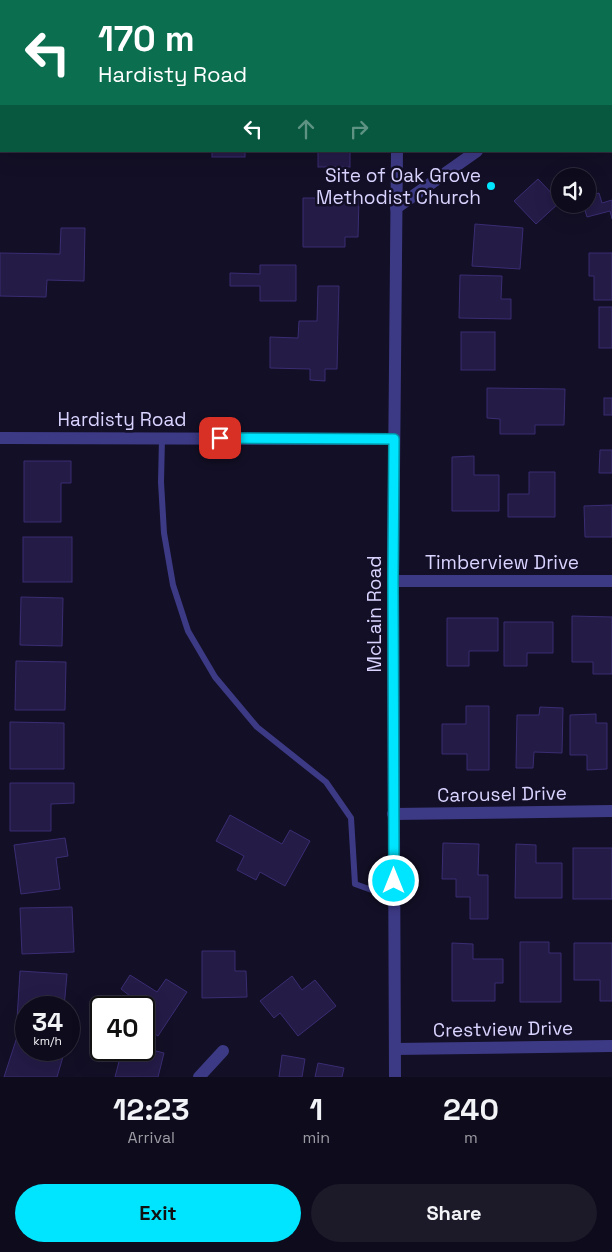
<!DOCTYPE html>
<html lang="en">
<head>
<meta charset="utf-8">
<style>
  body { margin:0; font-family:"Space Grotesk",sans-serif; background:#1c1929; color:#f1f3f6; height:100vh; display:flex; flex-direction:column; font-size:19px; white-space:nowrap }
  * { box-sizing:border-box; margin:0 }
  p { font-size:16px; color:#9b9ba3 }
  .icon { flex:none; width:28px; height:28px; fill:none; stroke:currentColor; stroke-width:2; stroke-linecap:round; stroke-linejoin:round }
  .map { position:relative; height:1077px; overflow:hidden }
  .details { display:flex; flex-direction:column; background:#0e0b1c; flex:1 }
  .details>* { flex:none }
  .hud { position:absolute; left:0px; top:0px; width:612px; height:152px; box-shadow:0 5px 20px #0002,0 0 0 1px #2e2b3b; background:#0b6e4f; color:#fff; overflow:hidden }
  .controls { position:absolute; left:551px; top:168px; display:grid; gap:10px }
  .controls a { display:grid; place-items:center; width:45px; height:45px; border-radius:50%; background:#0e0b1c; box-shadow:0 5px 20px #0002,0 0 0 1px #2e2b3b; font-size:25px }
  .speed { position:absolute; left:15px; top:996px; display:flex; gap:10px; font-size:25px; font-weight:700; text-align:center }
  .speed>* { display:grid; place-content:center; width:65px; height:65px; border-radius:50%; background:#0e0b1c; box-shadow:0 5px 20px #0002,0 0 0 1px #2e2b3b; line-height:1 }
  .speed small { font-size:12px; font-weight:400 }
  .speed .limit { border:2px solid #111; border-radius:8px; background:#fff; color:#111 }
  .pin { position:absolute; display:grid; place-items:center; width:42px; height:42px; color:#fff; margin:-21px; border-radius:10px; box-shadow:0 2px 8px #0006 }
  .me { position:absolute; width:55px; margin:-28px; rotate:0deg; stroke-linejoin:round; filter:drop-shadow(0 0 4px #0008) }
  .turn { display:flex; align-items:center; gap:18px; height:105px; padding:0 15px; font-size:22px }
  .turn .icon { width:65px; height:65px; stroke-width:2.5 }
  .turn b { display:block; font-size:35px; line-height:42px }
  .lanes { display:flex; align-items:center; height:48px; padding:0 15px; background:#0003; justify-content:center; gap:25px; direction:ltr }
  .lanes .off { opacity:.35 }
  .eta { display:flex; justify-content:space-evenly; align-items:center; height:85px; text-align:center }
  .eta b { font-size:30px; font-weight:600; line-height:35px }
  .button { display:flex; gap:10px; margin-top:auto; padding:10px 15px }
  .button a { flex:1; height:58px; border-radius:30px; background:#00e5ff; color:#111; font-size:20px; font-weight:600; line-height:58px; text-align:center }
  .button a+a { background:#1c1929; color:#f1f3f6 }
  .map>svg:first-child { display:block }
</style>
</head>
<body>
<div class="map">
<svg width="612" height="1077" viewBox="0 0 612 1077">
  <rect width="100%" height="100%" fill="#130f26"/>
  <g fill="#241b47" stroke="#3b2d73">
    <polygon points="601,0 612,0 612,17 611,1"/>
    <polygon points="612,114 612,146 611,147 611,115"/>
    <rect x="212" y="151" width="33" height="6"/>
    <rect x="318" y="151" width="32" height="16"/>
    <polygon points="538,179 560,202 536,224 514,201"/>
    <polygon points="599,193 602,203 612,200 612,219 610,211 587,217 583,204 588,204 588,196"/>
    <polygon points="303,198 359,198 358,237 345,237 345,247 303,247"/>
    <polygon points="475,224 523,228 520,269 472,266"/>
    <polygon points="61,228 85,228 84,281 47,280 46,297 0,296 0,253 60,254"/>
    <polygon points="589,253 612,253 612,300 594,300 594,276 589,276"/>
    <polygon points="260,265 296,265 296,301 260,301 260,286 230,286 230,273 260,274"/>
    <polygon points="460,275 502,276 501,299 511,299 511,319 459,318"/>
    <polygon points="318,286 339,286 337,369 325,369 325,381 310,380 310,369 270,368 270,337 298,338 299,321 317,321"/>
    <rect x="599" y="307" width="13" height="41"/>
    <rect x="461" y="332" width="34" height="38"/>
    <polygon points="487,388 565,389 564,425 535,425 535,434 500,434 500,419 487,418"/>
    <rect x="604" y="398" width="8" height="17"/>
    <polygon points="600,450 612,450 612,473 599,473"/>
    <polygon points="474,456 474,475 499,475 499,511 452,511 452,457"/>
    <polygon points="24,461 71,461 71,483 61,483 61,522 24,522"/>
    <polygon points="529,472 555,472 555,517 508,517 508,494 529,494"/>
    <polygon points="612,505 612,537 585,537 584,506"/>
    <rect x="23" y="537" width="49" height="45"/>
    <polygon points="21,597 63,598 62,646 20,645"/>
    <polygon points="572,616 612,617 612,674 593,674 593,662 572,662"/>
    <polygon points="447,618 498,618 498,651 469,651 469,666 447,666"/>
    <polygon points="504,622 553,622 553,653 527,653 527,666 504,666"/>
    <polygon points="16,661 66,662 65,710 15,710"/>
    <polygon points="466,706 489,706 489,770 467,770 467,754 442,754 442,724 466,724"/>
    <polygon points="540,707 563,708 562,753 534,752 533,768 516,768 517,715 539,715"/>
    <polygon points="596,714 596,723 607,723 607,769 587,770 587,755 570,755 570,715"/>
    <polygon points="10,722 64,723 64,769 10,769"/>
    <polygon points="10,783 74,783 74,803 51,804 51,831 10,831"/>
    <polygon points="230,815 282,844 290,830 310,841 285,886 260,872 256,880 237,870 244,856 216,841"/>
    <polygon points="65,838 68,856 56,858 60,889 21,894 14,845"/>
    <polygon points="443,843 479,844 478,875 488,875 488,919 470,919 470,897 456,897 456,879 442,879"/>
    <polygon points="516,844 536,845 536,863 562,863 562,898 515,898"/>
    <rect x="573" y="848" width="39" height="51"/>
    <polygon points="72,907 74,952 22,954 20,908"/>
    <polygon points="520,942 549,942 549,953 561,953 561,1002 520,1002"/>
    <polygon points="452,943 473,944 473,959 503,959 503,983 495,983 495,1001 452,1001"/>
    <polygon points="574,943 612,943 612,1001 600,1001 600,980 574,980"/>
    <polygon points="202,951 235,951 235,971 246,971 247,997 202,998"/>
    <polygon points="20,971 67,974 64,1008 26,1008 26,1020 17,1019"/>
    <polygon points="130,975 157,992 166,979 187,992 158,1036 144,1027 144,1008 129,1008 134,999 121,989"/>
    <polygon points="292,976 302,990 315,980 336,1006 298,1036 280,1013 274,1018 260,1001"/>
    <polygon points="18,1034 26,1036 26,1050 65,1050 57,1077 4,1077"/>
    <polygon points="144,1048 164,1053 158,1077 115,1077 122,1050 144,1050"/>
    <polygon points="282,1055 305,1059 302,1077 279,1077"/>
    <polygon points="318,1063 344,1068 342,1077 315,1077"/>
  </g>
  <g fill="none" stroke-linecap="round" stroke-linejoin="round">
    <polyline stroke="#3d3a85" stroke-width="6" points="162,438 161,482 164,533 173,585 188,631 215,677 257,727 326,782 351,818 355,884 394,898"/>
    <g stroke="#3d3a85" stroke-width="12">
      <polyline points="611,59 612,58"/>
      <polyline points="396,208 477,151"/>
      <polyline points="0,438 394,439"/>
      <polyline points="393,581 612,581"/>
      <polyline points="393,814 612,811"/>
      <polyline points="395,1049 612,1046"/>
      <polyline points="199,1077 223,1051"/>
    </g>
    <g stroke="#3d3a85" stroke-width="12">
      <polyline points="399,1 399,0"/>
      <polyline points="395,1077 393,581 397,151"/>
    </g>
  </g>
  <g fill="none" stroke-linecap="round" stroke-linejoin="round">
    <defs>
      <polyline id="route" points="220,438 394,439 393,581 394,881"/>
    </defs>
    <use href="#route" stroke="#0095a6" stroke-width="12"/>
    <use href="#route" stroke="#00e5ff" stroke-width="9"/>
  </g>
  <circle fill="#00e5ff" stroke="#130f26" stroke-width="2" cx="491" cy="186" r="5"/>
  <g text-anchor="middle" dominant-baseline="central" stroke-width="5" stroke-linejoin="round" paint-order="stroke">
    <g font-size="19" fill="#d9d4ff" stroke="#130f26" text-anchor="end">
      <text x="481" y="175">Site of Oak Grove<tspan x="481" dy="22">Methodist Church</tspan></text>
    </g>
    <g font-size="19" fill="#d9d4ff" stroke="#130f26">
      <text x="122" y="419">Hardisty Road</text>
      <text x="502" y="562">Timberview Drive</text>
      <text transform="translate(374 614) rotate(-90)">McLain Road</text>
      <text transform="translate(502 794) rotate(-1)">Carousel Drive</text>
      <text transform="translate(503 1029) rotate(-1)">Crestview Drive</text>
    </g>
  </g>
</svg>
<div class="controls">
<a><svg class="icon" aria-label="sound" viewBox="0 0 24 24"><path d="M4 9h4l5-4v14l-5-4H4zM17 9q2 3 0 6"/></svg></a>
</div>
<div class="speed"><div>34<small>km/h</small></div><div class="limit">40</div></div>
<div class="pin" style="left:220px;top:438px;background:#d93025"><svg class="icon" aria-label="arrive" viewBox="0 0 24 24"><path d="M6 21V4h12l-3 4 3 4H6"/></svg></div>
<svg class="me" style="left:394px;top:881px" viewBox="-20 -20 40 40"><circle r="17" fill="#00e5ff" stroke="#fff" stroke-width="3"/><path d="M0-11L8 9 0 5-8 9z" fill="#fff"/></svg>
<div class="hud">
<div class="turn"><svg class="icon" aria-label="left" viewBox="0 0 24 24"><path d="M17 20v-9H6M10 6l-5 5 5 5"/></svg><div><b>170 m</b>Hardisty Road</div></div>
<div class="lanes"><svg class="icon" aria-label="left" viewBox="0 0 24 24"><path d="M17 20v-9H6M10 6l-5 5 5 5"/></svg><svg class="icon off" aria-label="ahead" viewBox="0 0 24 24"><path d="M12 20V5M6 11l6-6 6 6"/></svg><svg class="icon off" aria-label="right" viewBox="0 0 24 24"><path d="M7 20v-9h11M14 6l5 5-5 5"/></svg></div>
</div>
</div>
<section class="details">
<div class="eta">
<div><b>12:23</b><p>Arrival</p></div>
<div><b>1</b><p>min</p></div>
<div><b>240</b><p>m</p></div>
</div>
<div class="button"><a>Exit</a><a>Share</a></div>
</section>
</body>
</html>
